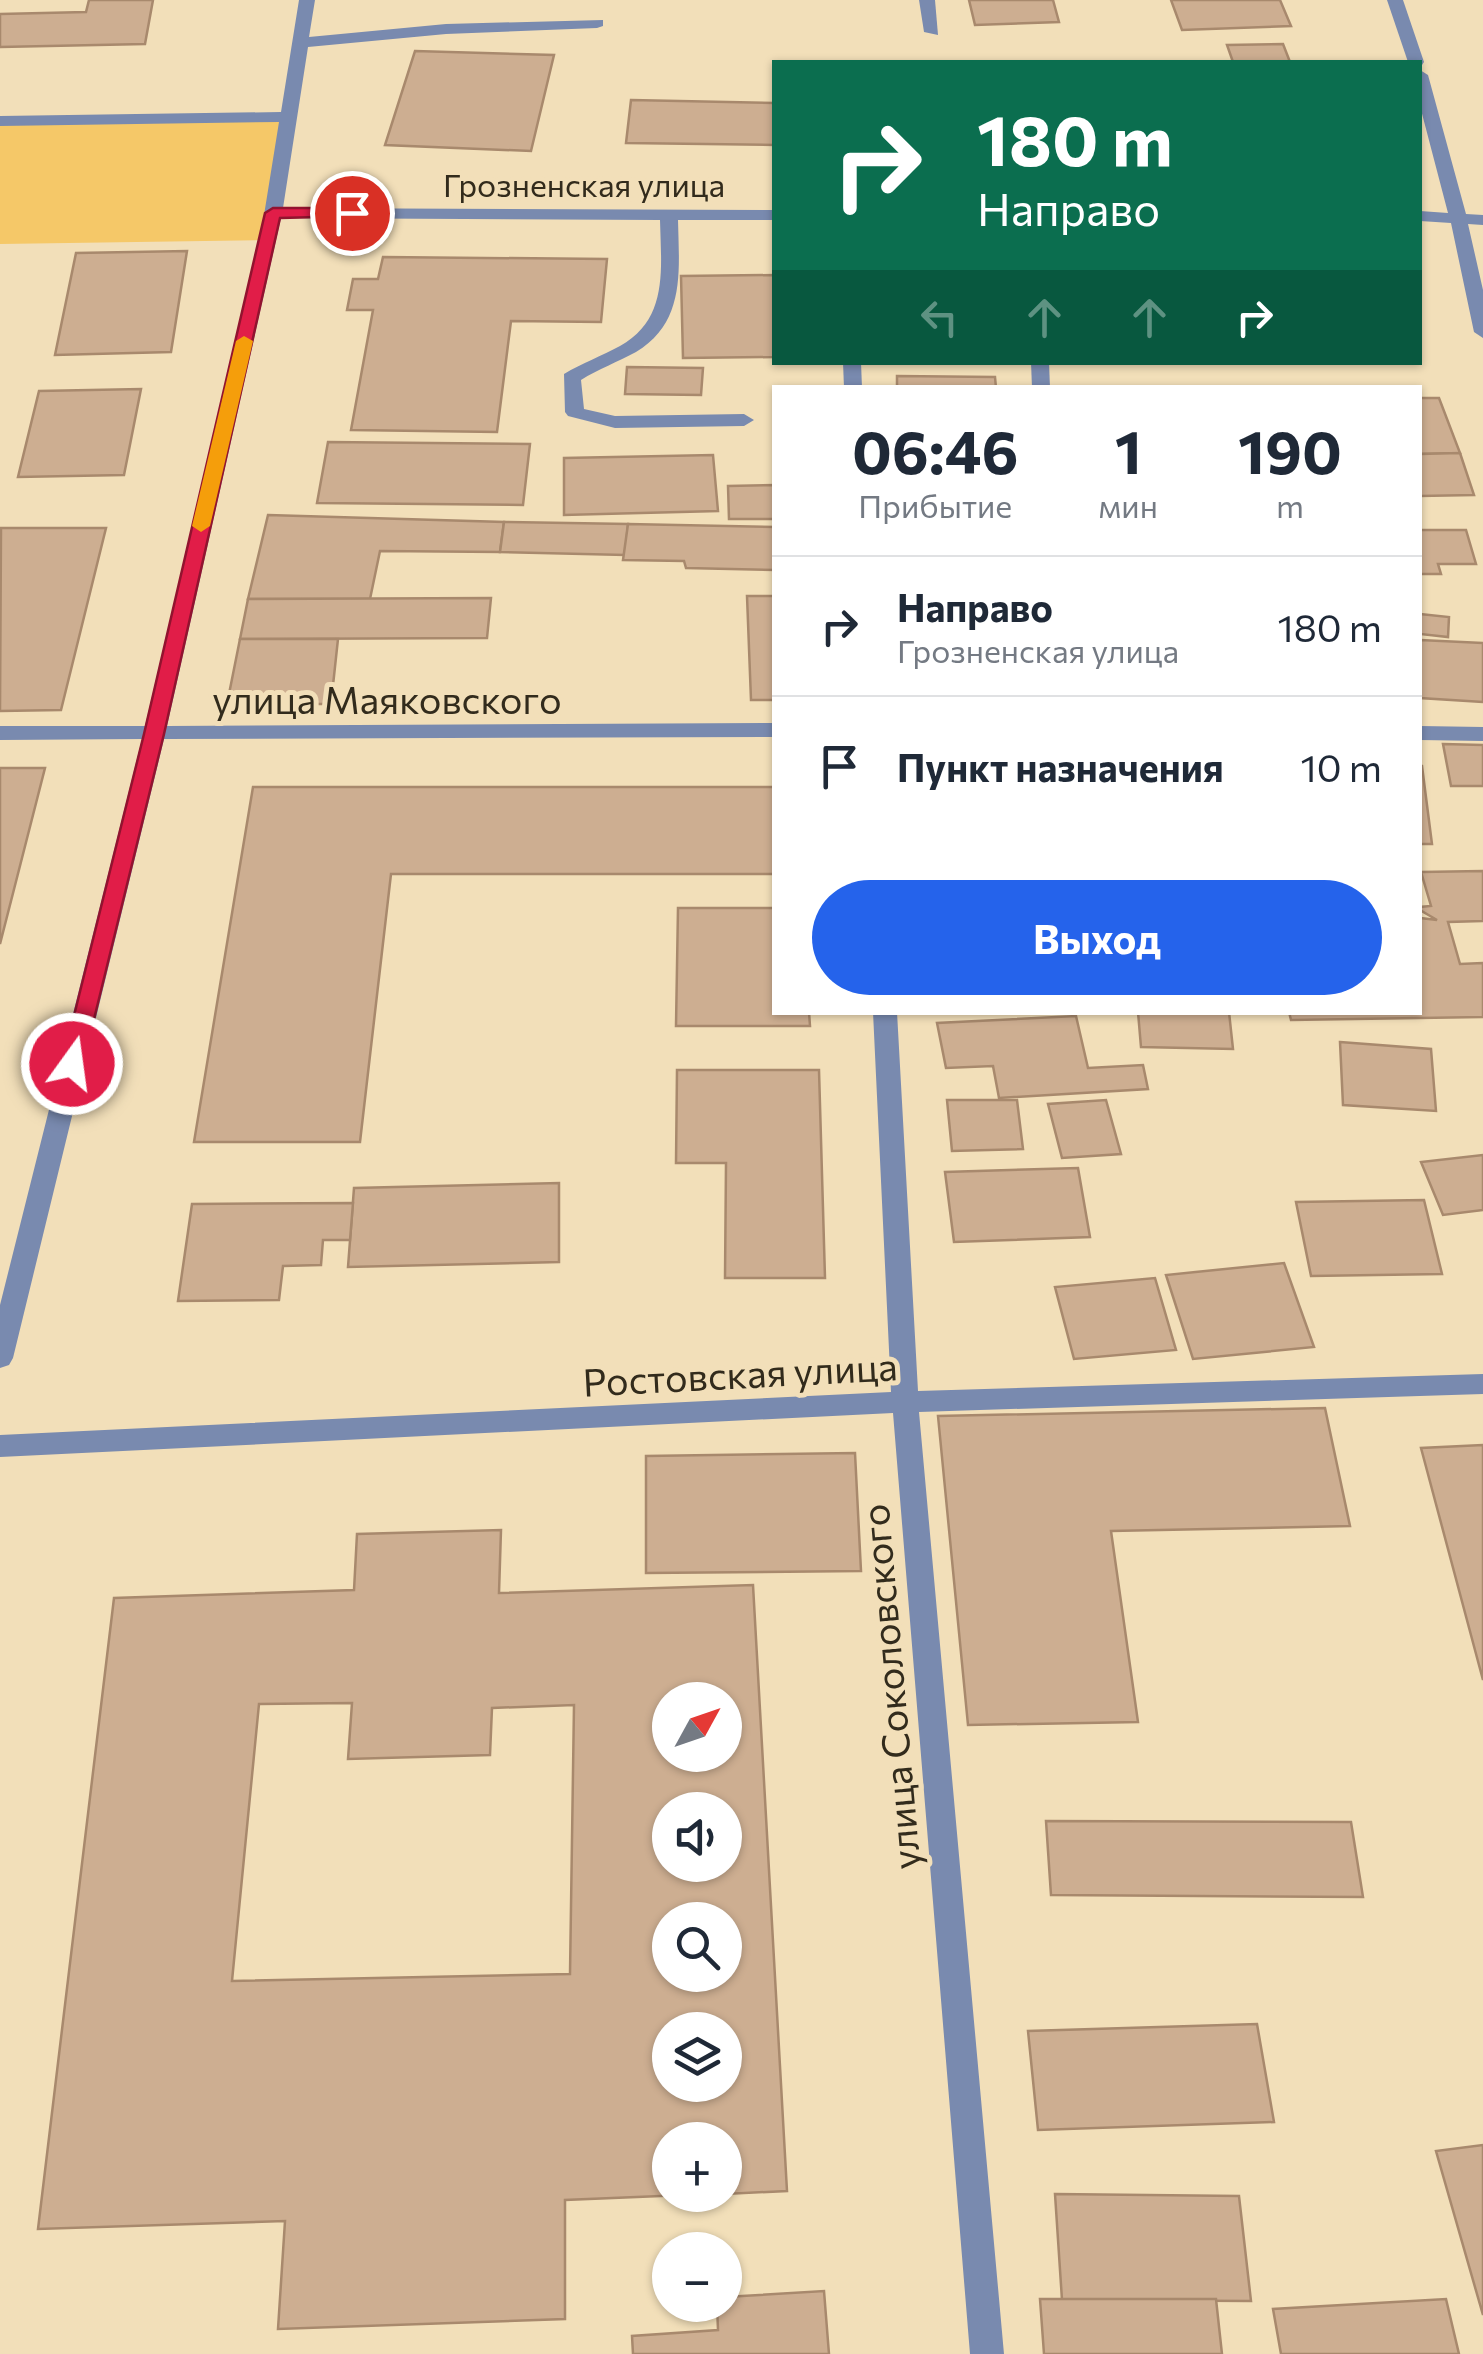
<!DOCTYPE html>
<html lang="ru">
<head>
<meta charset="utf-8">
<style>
  body { margin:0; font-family:Commissioner,sans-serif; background:#f6f6f7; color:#1f2937; height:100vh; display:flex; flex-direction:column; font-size:38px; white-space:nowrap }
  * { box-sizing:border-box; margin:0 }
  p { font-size:32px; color:#747a83 }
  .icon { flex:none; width:55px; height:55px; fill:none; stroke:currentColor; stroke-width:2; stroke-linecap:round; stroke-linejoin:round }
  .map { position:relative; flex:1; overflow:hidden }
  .sheet { position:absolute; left:772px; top:385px; width:650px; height:630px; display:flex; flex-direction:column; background:#fff; border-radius:0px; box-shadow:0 2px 8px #0004 }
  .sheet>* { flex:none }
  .hud { position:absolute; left:772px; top:60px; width:650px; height:305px; border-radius:0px; box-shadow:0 2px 8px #0004; background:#0b6e4f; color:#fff; overflow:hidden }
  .needle { width:65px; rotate:50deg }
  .controls { position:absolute; left:652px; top:1682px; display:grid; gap:20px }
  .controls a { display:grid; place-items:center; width:90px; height:90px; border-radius:50%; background:#fff; box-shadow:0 2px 8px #0004; font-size:50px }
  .pin { position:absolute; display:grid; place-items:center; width:85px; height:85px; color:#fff; margin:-42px; border:5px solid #fff; border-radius:50%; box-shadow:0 2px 10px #0007 }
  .me { position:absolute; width:110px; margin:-55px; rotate:14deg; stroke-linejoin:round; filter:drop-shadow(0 0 8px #0008) }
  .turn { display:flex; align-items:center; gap:35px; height:210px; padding:0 40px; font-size:45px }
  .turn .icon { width:130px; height:130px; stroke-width:2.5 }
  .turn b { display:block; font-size:70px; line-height:85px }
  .lanes { display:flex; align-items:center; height:95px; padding:0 40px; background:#0003; justify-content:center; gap:50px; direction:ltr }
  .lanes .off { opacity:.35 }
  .eta { display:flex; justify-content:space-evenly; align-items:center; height:170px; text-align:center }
  .eta b { font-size:60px; font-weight:700; line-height:70px }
  .cta { display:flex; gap:20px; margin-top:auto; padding:20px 40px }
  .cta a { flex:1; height:115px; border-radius:60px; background:#2563eb; color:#fff; font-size:40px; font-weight:700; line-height:115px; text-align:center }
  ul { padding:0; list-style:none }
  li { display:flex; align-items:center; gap:30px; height:140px; padding:0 40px; border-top:2px solid #e0e1e3 }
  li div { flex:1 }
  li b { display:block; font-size:38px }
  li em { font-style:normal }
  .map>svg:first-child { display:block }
</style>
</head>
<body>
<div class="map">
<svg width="1483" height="2354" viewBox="0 0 1483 2354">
  <rect width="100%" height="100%" fill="#f2dfb9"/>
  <polygon fill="#f5c868" points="287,117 269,240 0,244 0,121"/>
  <g fill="#cdae91" stroke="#a8896d" stroke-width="2.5" fill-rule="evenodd">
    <polygon points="89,0 153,0 145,44 0,47 0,14 86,12"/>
    <polygon points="969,0 1053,0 1059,22 975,25"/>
    <polygon points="1171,0 1280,0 1291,26 1182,30"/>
    <polygon points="1283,44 1290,62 1233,62 1227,45"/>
    <polygon points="415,51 554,55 531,151 385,145"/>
    <polygon points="631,100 775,103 775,145 626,143"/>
    <polygon points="187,251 171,352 55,355 76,253"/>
    <polygon points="383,257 607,259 601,322 511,321 497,432 351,430 373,310 347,310 353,279 378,279"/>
    <polygon points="775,275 775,357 683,358 681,276"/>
    <polygon points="627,367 703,368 701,395 625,394"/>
    <polygon points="897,376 995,377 996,388 897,388"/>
    <polygon points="141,389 124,475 18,477 39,391"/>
    <polygon points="1420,398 1439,398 1460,453 1420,454"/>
    <polygon points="328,442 530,444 523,505 317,503"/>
    <polygon points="1460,453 1474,495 1420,496 1420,454"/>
    <polygon points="713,455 718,511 564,515 564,458"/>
    <polygon points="775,485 775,519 729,519 728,486"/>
    <polygon points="268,515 504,522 500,552 380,551 370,599 248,599"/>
    <polygon points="504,522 628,524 625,555 500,552"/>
    <polygon points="628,524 775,527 775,570 686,568 684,561 623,560"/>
    <polygon points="1,528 106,528 61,710 0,711"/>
    <polygon points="1420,530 1466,530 1476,564 1438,564 1441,574 1420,574"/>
    <polygon points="747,596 775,596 775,700 751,700"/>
    <polygon points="491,598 487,638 240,639 248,599"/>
    <polygon points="1420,614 1449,617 1448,637 1420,634"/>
    <polygon points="240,639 338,639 331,704 227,704"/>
    <polygon points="1420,640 1483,643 1483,702 1420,698"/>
    <polygon points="1443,744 1483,745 1483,786 1451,786"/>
    <polygon points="1420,766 1422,766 1432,844 1420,844"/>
    <polygon points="0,768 45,768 0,944"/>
    <polygon points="253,787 775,787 775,874 391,874 360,1142 194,1142"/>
    <polygon points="1483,871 1483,921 1448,922 1460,964 1483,963 1483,1017 1291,1020 1289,1012 1420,1012 1420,918 1437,920 1420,910 1420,907 1431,906 1421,872"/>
    <polygon points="678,908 775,908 775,1012 809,1012 810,1026 676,1026"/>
    <polygon points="1138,1012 1229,1012 1233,1049 1141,1047"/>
    <polygon points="1076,1016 1088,1068 1143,1065 1148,1089 999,1098 993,1066 946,1068 937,1023"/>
    <polygon points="1340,1042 1431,1049 1436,1111 1343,1105"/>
    <polygon points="677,1070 819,1070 825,1278 725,1278 726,1163 676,1163"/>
    <polygon points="947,1100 1017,1100 1023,1149 952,1151"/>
    <polygon points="1106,1100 1121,1154 1062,1158 1048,1104"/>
    <polygon points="1483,1155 1483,1210 1443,1215 1421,1162"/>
    <polygon points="1078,1168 1090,1237 954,1242 945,1172"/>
    <polygon points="559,1183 559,1262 348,1267 354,1188"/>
    <polygon points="1424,1200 1442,1274 1311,1276 1296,1202"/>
    <polygon points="353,1203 350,1240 323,1240 321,1265 283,1266 279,1300 178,1301 192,1204"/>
    <polygon points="1284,1263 1314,1347 1193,1359 1166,1275"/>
    <polygon points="1155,1278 1176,1350 1074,1359 1055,1287"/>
    <polygon points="1325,1408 1350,1526 1111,1531 1138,1722 968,1725 938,1416"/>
    <polygon points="1483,1445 1483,1680 1421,1448"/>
    <polygon points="855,1453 861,1571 646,1573 646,1456"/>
    <path d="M501 1530 499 1593 753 1585 787 2191 725 2194V2140H670V2195H685L565 2200V2319L278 2329 285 2221 38 2229 114 1598 354 1590 357 1534ZM670 1700H725V1755H670ZM352 1703 348 1759 490 1755 492 1708 574 1705 570 1974 232 1981 259 1704ZM670 1810H725V1865H670ZM670 1920H725V1975H670ZM670 2030H725V2085H670Z"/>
    <polygon points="1046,1821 1351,1822 1363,1897 1051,1895"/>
    <polygon points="1257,2024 1274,2122 1038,2130 1028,2031"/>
    <polygon points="1483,2145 1483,2315 1436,2151"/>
    <polygon points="1055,2194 1239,2196 1251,2301 1062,2300"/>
    <polygon points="824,2291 829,2354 633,2354 632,2336 718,2330 717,2305 725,2305 725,2297"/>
    <polygon points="1040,2299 1216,2299 1222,2354 1044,2354"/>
    <polygon points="1446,2299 1459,2354 1281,2354 1273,2309"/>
  </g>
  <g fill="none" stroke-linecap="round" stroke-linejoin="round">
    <g fill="#798aaf" fill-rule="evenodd">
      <path d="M299 0H315L309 37 446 24 603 20V26L597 28 446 34 308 47 283 208 775 210V220H678C679 270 686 322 636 352 618 362 598 369 581 380L584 409 615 416 744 414 754 420 744 426 615 428 568 416 565 412 564 374C582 363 602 356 620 346 669 319 661 268 660 220L281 218 167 726 775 723V737L164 739 13 1358 9 1365 0 1368V1305L142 739 0 740V726H145L260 240 279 122 0 126V116L281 112Z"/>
      <polygon points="919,0 935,0 938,35 924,32"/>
      <polygon points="1387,0 1403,0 1424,62 1422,65 1408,62"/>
      <polygon points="1420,70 1428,75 1466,214 1483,215 1483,225 1468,224 1483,290 1483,338 1474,332 1451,223 1420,221 1420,211 1448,213 1420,106"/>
      <polygon points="843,362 861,362 862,388 844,388"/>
      <polygon points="1031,362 1049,362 1050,388 1032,388"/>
      <polygon points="1420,726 1483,727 1483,741 1420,740"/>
      <polygon points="873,1012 897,1012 918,1391 1483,1374 1483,1394 919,1412 1004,2354 970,2354 893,1413 0,1457 0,1435 891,1392"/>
    </g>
  </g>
  <polygon fill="#e11d48" stroke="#92132f" stroke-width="2.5" points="352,208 358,210 358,216 280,218 164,734 83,1064 72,1072 65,1070 62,1064 144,734 265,213 273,208"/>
  <polygon fill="#f59e0b" points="244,336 253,341 210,526 201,532 192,526 236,341"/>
  <g text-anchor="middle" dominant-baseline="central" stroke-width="10" stroke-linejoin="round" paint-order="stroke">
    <g font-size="32" fill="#322b1c" stroke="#f2dfb9">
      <text x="584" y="184">Грозненская улица</text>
    </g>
    <g font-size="38" fill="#322b1c" stroke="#f2dfb9">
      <text x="387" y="698">улица Маяковского</text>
      <text transform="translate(740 1373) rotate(-3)">Ростовская улица</text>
      <text transform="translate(889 1687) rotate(-95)">улица Соколовского</text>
    </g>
  </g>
</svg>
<div class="controls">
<a><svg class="needle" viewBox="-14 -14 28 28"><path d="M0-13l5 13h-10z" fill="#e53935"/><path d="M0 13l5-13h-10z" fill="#747a83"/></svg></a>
<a><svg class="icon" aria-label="sound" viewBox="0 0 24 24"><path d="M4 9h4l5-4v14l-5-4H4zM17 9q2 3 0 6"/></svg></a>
<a><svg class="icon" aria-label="search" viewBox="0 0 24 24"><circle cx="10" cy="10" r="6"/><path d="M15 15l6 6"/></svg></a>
<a><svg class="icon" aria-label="layers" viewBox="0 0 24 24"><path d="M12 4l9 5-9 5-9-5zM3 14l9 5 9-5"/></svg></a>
<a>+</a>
<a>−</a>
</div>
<div class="pin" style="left:352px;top:213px;background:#d93025"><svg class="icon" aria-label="arrive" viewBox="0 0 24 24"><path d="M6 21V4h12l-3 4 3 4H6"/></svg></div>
<svg class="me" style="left:72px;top:1064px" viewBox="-20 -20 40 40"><circle r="17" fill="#e11d48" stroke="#fff" stroke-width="3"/><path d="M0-11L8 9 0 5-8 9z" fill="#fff"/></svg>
<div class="hud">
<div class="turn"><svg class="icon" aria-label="right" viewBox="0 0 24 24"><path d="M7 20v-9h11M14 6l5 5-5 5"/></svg><div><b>180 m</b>Направо</div></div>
<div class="lanes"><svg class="icon off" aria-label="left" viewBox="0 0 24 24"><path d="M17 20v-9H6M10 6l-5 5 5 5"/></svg><svg class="icon off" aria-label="ahead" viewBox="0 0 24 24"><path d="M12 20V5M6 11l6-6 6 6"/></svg><svg class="icon off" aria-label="ahead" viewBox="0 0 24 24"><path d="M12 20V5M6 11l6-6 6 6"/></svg><svg class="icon" aria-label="right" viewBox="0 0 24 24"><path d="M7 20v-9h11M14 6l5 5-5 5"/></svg></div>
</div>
<section class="sheet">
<div class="eta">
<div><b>06:46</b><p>Прибытие</p></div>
<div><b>1</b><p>мин</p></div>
<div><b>190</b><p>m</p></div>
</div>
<ul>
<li><svg class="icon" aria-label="right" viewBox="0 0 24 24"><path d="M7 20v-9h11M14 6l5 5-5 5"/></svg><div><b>Направо</b><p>Грозненская улица</p></div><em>180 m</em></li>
<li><svg class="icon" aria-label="arrive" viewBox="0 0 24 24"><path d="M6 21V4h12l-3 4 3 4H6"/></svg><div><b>Пункт назначения</b></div><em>10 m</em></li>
</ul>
<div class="cta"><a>Выход</a></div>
</section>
</div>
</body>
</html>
